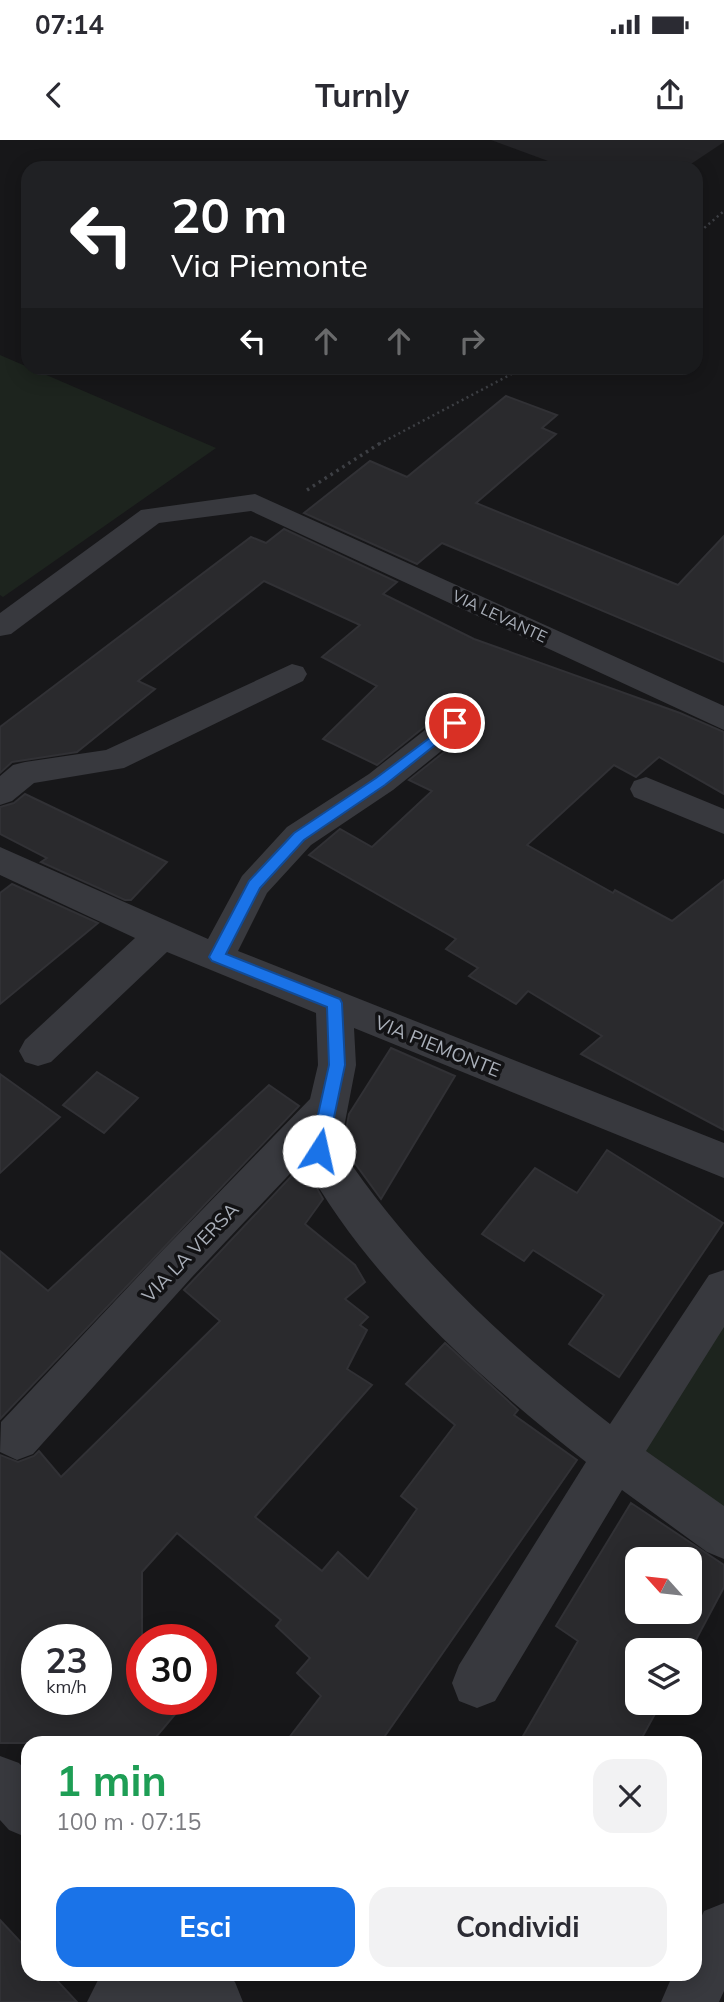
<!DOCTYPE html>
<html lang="it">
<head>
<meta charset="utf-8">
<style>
  body { margin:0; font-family:Mulish,sans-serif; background:#f2f2f3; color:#2b2b33; height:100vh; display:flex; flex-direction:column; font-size:26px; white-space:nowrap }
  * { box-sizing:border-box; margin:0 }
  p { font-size:23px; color:#7c7c81 }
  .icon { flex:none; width:38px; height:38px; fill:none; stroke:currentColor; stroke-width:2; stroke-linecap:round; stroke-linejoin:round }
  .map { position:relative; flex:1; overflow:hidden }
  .side { position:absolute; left:21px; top:1596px; width:681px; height:245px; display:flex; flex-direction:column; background:#fff; border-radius:21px; box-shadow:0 4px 18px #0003 }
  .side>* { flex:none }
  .top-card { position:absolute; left:21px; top:21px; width:682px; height:214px; border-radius:21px; box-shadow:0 4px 18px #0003; background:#202124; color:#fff; overflow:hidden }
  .needle { width:46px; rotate:297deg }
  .buttons { position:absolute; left:625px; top:1407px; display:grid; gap:14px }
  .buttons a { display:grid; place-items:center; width:77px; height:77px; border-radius:14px; background:#fff; box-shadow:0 4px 18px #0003; font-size:35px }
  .speed { position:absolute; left:21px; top:1484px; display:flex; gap:14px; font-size:35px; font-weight:700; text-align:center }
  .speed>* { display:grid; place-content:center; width:91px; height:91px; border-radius:50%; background:#fff; box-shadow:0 4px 18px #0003; line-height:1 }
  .speed small { font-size:18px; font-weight:400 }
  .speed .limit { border:10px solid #d22; background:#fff; color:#111 }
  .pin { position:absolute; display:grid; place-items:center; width:60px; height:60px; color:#fff; margin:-30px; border:4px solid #fff; border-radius:50%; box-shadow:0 2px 7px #0007 }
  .me { position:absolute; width:77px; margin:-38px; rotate:10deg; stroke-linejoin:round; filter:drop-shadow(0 0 5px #0008) }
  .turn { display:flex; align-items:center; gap:24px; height:147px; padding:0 35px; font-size:32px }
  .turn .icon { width:91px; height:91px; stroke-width:2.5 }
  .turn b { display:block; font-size:49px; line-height:60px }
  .lanes { display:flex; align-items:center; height:66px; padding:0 35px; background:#0003; justify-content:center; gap:35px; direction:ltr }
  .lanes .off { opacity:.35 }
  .round { display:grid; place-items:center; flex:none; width:74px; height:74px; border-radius:21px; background:#f2f2f3 }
  .summary { display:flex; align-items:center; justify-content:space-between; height:119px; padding:0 35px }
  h1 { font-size:42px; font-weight:700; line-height:52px; color:#1e9e55 }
  .cta { display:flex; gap:14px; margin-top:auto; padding:14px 35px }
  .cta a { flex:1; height:80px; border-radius:21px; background:#1a73e8; color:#fff; font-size:28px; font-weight:700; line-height:80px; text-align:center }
  .cta a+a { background:#f2f2f3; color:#2b2b33 }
  .status { display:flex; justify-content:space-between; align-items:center; height:49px; padding:0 35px; background:#fff; direction:ltr }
  .status svg { height:19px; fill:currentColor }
  header { display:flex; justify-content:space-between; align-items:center; height:91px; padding:0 35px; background:#fff; font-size:32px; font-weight:700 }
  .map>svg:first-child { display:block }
</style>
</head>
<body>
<div class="status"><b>07:14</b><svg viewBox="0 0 49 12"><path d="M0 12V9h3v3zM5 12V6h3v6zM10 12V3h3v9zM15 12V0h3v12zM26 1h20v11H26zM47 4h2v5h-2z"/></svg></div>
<header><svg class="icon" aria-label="back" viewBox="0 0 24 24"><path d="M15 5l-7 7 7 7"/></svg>Turnly<svg class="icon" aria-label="share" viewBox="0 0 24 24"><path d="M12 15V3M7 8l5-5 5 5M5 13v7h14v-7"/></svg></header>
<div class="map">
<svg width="724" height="1862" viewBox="0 0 724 1862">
  <rect width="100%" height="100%" fill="#171719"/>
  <polygon fill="#232326" points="491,0 724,0 724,2 685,28 567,28"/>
  <g fill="#1d241e">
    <polygon points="0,215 216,308 3,457 0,455"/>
    <polygon points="724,1180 724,1369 641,1310"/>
  </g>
  <g fill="#2a2a2d" stroke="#313135" stroke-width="2" fill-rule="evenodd">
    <polygon points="506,256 557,275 542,288 556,294 476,363 678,445 724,396 724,522 442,403 417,424 304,373 370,321 407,337"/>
    <polygon points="284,389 397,442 383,454 474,499 680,573 724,592 724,654 659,617 636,637 614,625 527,705 613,753 615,750 672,781 724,740 724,990 581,914 602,896 528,851 516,864 469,836 478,828 446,809 456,799 309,715 340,689 372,707 432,651 409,640 468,593 473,584 467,572 456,569 443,572 377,625 323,599 377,546 322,517 360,485 264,441 138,541 155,549 77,612 12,622 0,633 0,587 251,397 266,403"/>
    <polygon points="25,654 167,722 131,760 125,760 41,722 47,718 0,694 0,667 14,663"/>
    <polygon points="12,744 98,783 0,864 0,753"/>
    <polygon points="391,908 455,936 381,1059 343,1007 349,974"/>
    <polygon points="97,932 138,958 104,993 63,965"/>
    <polygon points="0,934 60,977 0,1033"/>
    <polygon points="269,945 299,966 0,1279 0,1111 48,1151"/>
    <polygon points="607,1010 723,1083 619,1237 569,1204 604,1155 533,1110 524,1121 482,1094 535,1028 577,1053"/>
    <path d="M303 1024 323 1059 305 1084 355 1125 365 1142 345 1159 368 1177 360 1185 367 1190 347 1229 372 1245 255 1377 322 1431 338 1412 368 1439 417 1369 401 1356 455 1285 406 1244 445 1203 518 1270 514 1275 577 1320 380 1603H285L321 1556 297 1533 310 1518 276 1486 281 1480 177 1393 142 1432V1559H188L151 1603H0V1315L18 1322 34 1316 39 1311 61 1337 220 1181 184 1150ZM37 1500H96V1559H37Z"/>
    <path d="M631 1363 724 1425V1447L690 1511 637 1510V1563H661L639 1603H519L578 1501 556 1486ZM637 1419H690V1472H637Z"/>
    <polygon points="0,1780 28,1810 28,1834 51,1834 77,1862 0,1862"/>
  </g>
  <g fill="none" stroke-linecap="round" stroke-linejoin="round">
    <g stroke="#3e4045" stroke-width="2.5" stroke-dasharray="2 3.5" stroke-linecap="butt">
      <polyline points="696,95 724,71"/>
      <polyline points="379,304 523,228"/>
    </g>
    <polyline stroke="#3e4045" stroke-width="3.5" stroke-dasharray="2.5 4.5" stroke-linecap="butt" points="307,350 382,302"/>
    <g fill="#38393e" fill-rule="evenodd">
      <polygon points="255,354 724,566 724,590 251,371 159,383 11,494 0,496 0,473 141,370"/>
      <polygon points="292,524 303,527 307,534 303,541 124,628 34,643 12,661 0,665 0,636 13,625 25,622 106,610"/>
      <path d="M455 572 466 575 471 583 466 591 393 650 311 705 267 753 238 811 724 1003V1038L354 888 356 925 340 1008C415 1119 505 1203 610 1284L709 1135 724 1130V1187L646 1311 724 1366V1419L707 1412 622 1350 495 1561 477 1568 459 1561 452 1543 459 1525 586 1322C482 1240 366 1138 303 1020L192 1137 33 1314 17 1320 0 1312 1 1282 162 1111 310 959 318 925 316 873 167 812 51 922 38 926 25 922 19 911 25 900 135 798 0 735V707L208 799 242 736 287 687 369 634 444 575Z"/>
      <polygon points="646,637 724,669 724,694 634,657 630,649 634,641"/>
      <polygon points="0,1616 19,1623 28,1633 28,1698 9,1690 0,1680"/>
      <polygon points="724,1763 724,1851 719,1862 661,1862 673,1834 695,1834 695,1791 704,1771"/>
      <polygon points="101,1834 227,1834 235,1842 243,1862 87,1862"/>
    </g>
  </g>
  <polygon fill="#1a73e8" stroke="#114b97" stroke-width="2" points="455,579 459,580 459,586 385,645 304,700 260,748 226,814 340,859 342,863 345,925 327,1011 325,1016 313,1016 310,1011 329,925 327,867 212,821 209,817 249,741 294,693 376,638"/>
  <g text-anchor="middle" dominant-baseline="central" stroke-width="7" stroke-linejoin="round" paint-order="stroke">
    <g font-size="16" fill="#a9afb9" stroke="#121214">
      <text transform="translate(500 476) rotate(25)">VIA LEVANTE</text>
    </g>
    <g font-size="19" fill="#a9afb9" stroke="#121214">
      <text transform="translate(438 906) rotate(22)">VIA PIEMONTE</text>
      <text transform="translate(190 1112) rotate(-46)">VIA LA VERSA</text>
    </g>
  </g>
</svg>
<div class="buttons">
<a><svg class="needle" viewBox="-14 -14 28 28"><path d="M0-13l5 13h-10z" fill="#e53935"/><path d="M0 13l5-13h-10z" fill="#7c7c81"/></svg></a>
<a><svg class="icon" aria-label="layers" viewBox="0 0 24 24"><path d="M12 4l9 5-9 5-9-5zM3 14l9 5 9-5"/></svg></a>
</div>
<div class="speed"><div>23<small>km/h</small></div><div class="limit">30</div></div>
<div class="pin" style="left:455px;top:583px;background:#d93025"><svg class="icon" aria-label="arrive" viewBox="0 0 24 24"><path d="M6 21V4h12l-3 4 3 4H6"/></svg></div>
<svg class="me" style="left:319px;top:1011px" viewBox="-20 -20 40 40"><circle r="19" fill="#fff"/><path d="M0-13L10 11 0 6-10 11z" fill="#1a73e8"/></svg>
<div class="top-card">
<div class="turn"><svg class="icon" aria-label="left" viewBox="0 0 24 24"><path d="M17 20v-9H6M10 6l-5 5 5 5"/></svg><div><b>20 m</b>Via Piemonte</div></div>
<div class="lanes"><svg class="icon" aria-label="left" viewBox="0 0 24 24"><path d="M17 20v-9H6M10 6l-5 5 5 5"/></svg><svg class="icon off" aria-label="ahead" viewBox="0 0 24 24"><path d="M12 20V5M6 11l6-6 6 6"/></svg><svg class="icon off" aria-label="ahead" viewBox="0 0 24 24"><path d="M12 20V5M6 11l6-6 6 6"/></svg><svg class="icon off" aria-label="right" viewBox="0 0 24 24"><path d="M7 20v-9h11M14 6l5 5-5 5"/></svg></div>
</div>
<section class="side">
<div class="summary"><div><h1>1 min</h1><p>100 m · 07:15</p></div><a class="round"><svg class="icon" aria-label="close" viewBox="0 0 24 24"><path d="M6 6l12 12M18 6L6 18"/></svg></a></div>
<div class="cta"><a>Esci</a><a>Condividi</a></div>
</section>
</div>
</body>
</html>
